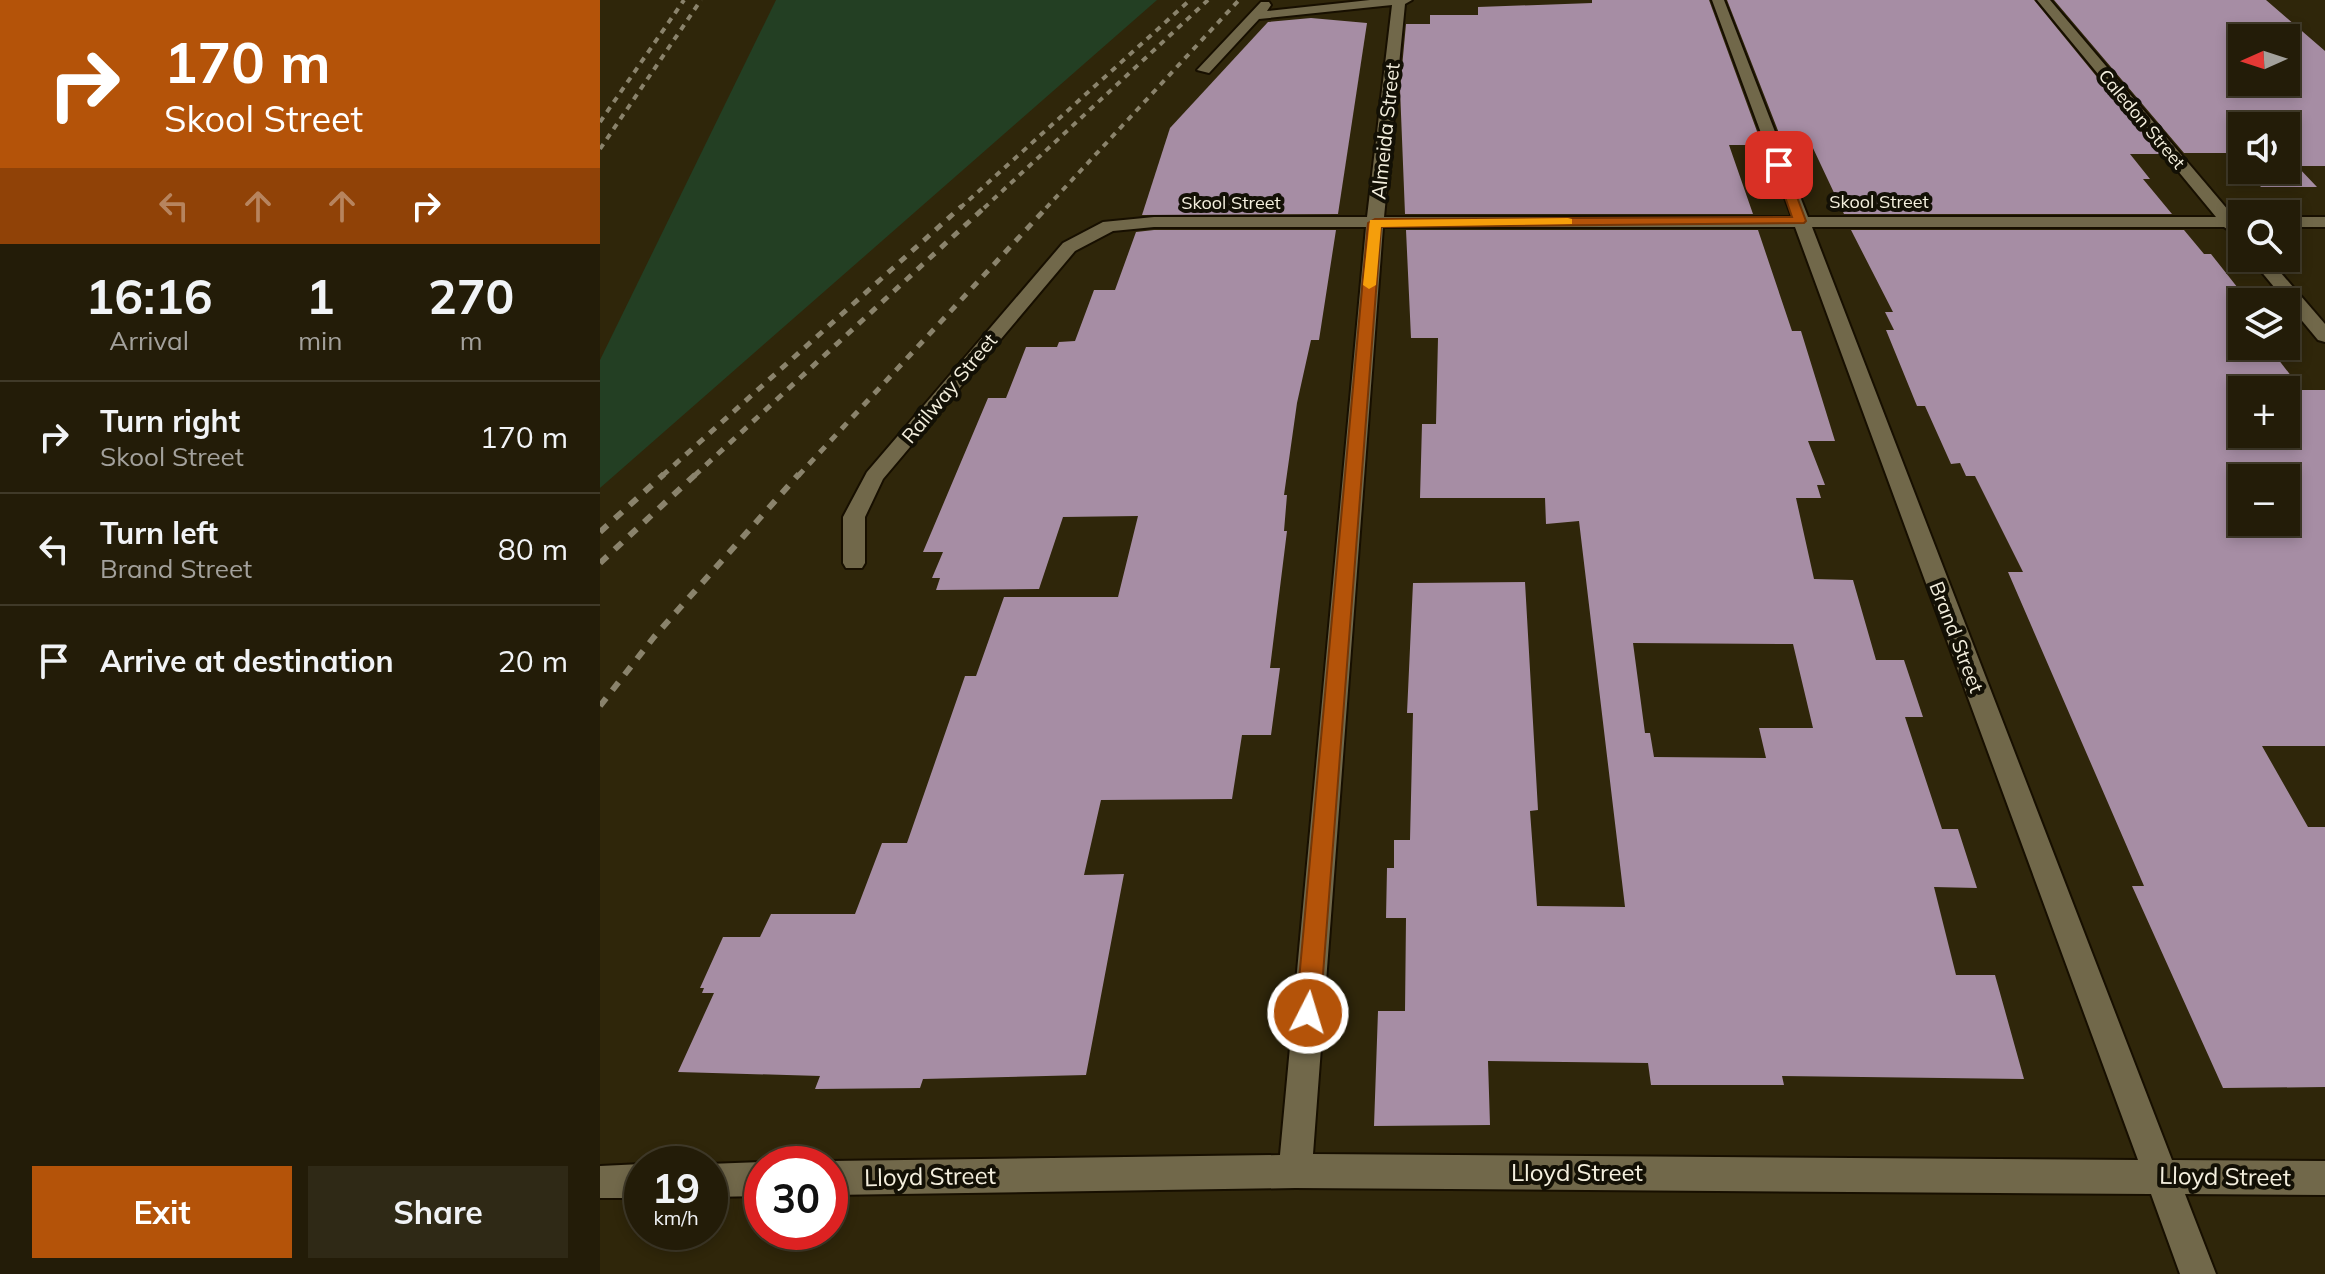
<!DOCTYPE html>
<html lang="en">
<head>
<meta charset="utf-8">
<style>
  body { margin:0; font-family:Mulish,sans-serif; background:#2f2916; color:#f1f3f6; height:100vh; display:flex; flex-direction:column; font-size:30px; white-space:nowrap }
  * { box-sizing:border-box; margin:0 }
  p { font-size:26px; color:#a3a19c }
  .icon { flex:none; width:44px; height:44px; fill:none; stroke:currentColor; stroke-width:2; stroke-linecap:round; stroke-linejoin:round }
  .map { position:relative; flex:1; overflow:hidden }
  .side { display:flex; flex-direction:column; background:#231c08; width:600px }
  .side>* { flex:none }
  .banner { background:#b45309; color:#fff; overflow:hidden }
  .needle { width:52px; rotate:267deg }
  .buttons { position:absolute; left:1628px; top:24px; display:grid; gap:16px }
  .buttons a { display:grid; place-items:center; width:72px; height:72px; border-radius:0px; background:#231c08; box-shadow:0 4px 12px #0003,0 0 0 2px #403a29; font-size:40px }
  .speed { position:absolute; left:24px; top:1146px; display:flex; gap:16px; font-size:40px; font-weight:700; text-align:center }
  .speed>* { display:grid; place-content:center; width:104px; height:104px; border-radius:50%; background:#231c08; box-shadow:0 4px 12px #0003,0 0 0 2px #403a29; line-height:1 }
  .speed small { font-size:20px; font-weight:400 }
  .speed .limit { border:12px solid #d22; background:#fff; color:#111 }
  .pin { position:absolute; display:grid; place-items:center; width:68px; height:68px; color:#fff; margin:-34px; border-radius:16px; box-shadow:0 4px 12px #0006 }
  .me { position:absolute; width:88px; margin:-44px; rotate:5deg; stroke-linejoin:round; filter:drop-shadow(0 0 6px #0008) }
  .turn { display:flex; align-items:center; gap:28px; height:168px; padding:0 32px; font-size:36px }
  .turn .icon { width:104px; height:104px; stroke-width:2.5 }
  .turn b { display:block; font-size:56px; line-height:68px }
  .lanes { display:flex; align-items:center; height:76px; padding:0 32px; background:#0003; justify-content:center; gap:40px; direction:ltr }
  .lanes .off { opacity:.35 }
  .eta { display:flex; justify-content:space-evenly; align-items:center; height:136px; text-align:center }
  .eta b { font-size:48px; font-weight:700; line-height:56px }
  .button { display:flex; gap:16px; margin-top:auto; padding:16px 32px }
  .button a { flex:1; height:92px; border-radius:0px; background:#b45309; color:#fff; font-size:32px; font-weight:700; line-height:92px; text-align:center }
  .button a+a { background:#2f2916; color:#f1f3f6 }
  ul { padding:0; list-style:none }
  li { display:flex; align-items:center; gap:24px; height:112px; padding:0 32px; border-top:2px solid #403a29 }
  li div { flex:1 }
  li b { display:block; font-size:30px }
  li em { font-style:normal }
  main { display:flex; flex:1; min-height:0 }
  .map>svg:first-child { display:block }
</style>
</head>
<body>
<main>
<section class="side">
<div class="banner">
<div class="turn"><svg class="icon" aria-label="right" viewBox="0 0 24 24"><path d="M7 20v-9h11M14 6l5 5-5 5"/></svg><div><b>170 m</b>Skool Street</div></div>
<div class="lanes"><svg class="icon off" aria-label="left" viewBox="0 0 24 24"><path d="M17 20v-9H6M10 6l-5 5 5 5"/></svg><svg class="icon off" aria-label="ahead" viewBox="0 0 24 24"><path d="M12 20V5M6 11l6-6 6 6"/></svg><svg class="icon off" aria-label="ahead" viewBox="0 0 24 24"><path d="M12 20V5M6 11l6-6 6 6"/></svg><svg class="icon" aria-label="right" viewBox="0 0 24 24"><path d="M7 20v-9h11M14 6l5 5-5 5"/></svg></div>
</div>
<div class="eta">
<div><b>16:16</b><p>Arrival</p></div>
<div><b>1</b><p>min</p></div>
<div><b>270</b><p>m</p></div>
</div>
<ul>
<li><svg class="icon" aria-label="right" viewBox="0 0 24 24"><path d="M7 20v-9h11M14 6l5 5-5 5"/></svg><div><b>Turn right</b><p>Skool Street</p></div><em>170 m</em></li>
<li><svg class="icon" aria-label="left" viewBox="0 0 24 24"><path d="M17 20v-9H6M10 6l-5 5 5 5"/></svg><div><b>Turn left</b><p>Brand Street</p></div><em>80 m</em></li>
<li><svg class="icon" aria-label="arrive" viewBox="0 0 24 24"><path d="M6 21V4h12l-3 4 3 4H6"/></svg><div><b>Arrive at destination</b></div><em>20 m</em></li>
</ul>
<div class="button"><a>Exit</a><a>Share</a></div>
</section>
<div class="map">
<svg width="1725" height="1274" viewBox="0 0 1725 1274">
  <rect width="100%" height="100%" fill="#2f260a"/>
  <polygon fill="#233f23" points="176,0 557,0 0,488 0,360"/>
  <g fill="#a68da4" fill-rule="evenodd">
    <polygon points="992,0 1109,0 1162,145 1129,145 1153,214 805,214 800,89 806,24 830,24 830,15 878,15 878,7 992,3"/>
    <polygon points="1127,0 1434,0 1560,154 1530,154 1550,179 1543,179 1572,214 1244,214 1212,146 1184,146"/>
    <path d="M1454 0H1666L1725 51V166H1697L1717 187H1661L1645 170H1686V126H1642V167L1629 153H1584ZM1642 38H1686V82H1642Z"/>
    <polygon points="711,18 767,23 738,214 542,215 570,128 668,22"/>
    <polygon points="554,230 736,230 719,340 711,340 697,403 684,495 687,495 684,531 687,531 670,668 680,668 671,735 642,735 632,799 501,800 484,875 524,874 486,1075 323,1079 320,1088 215,1089 220,1076 78,1072 114,993 102,993 104,988 100,988 123,937 160,937 171,914 255,914 282,843 307,843 365,676 376,676 404,597 518,597 538,516 463,517 439,589 336,590 340,578 332,578 343,552 323,552 388,398 406,398 426,347 457,347 459,342 475,341 494,290 515,290 536,232"/>
    <path d="M806 230H1158L1192 331H1201L1235 441H1208L1225 485H1217L1221 498H1196L1214 579 1253 580 1276 660H1304L1323 717H1305L1342 829H1358L1377 888 1334 887 1356 975H1395L1424 1079 1182 1076 1184 1085H1051L1048 1063 888 1061 890 1125 774 1126 778 1011H805L806 918H786L787 868H794V840H810L813 713H807L813 583 925 582 938 810 930 811 937 906 1025 907 979 521 946 524 945 498H820L822 424H836L838 338H811ZM1033 643 1193 644 1213 728H1159L1166 758 1054 757 1050 733H1045Z"/>
    <path d="M1251 230H1584L1604 254H1611L1649 302H1635L1642 312V346H1668L1702 390H1725V746H1662L1708 827H1725V1087L1623 1088 1532 886H1544L1408 572H1423L1375 476H1366L1360 463 1351 464 1325 406H1317L1286 330H1294L1285 312H1293ZM1642 390H1686V434H1642ZM1642 478H1686V522H1642Z"/>
  </g>
  <g fill="none" stroke-linecap="round" stroke-linejoin="round">
    <defs>
      <g id="minor">
        <path d="M770 0H812L805 4 784 217H1192L1112 0H1124L1208 217H1616L1437 0H1450L1634 217H1642V231L1635 234 1624 227H1212L1572 1160 1725 1161V1195L1585 1194 1616 1274H1580L1551 1194 695 1188 230 1195V1164H223L230 1161 680 1155 766 227H554L513 231 475 251 283 479 265 517V563L262 568H246L243 563V517L267 472 463 243 503 222 554 217H767L792 5 659 19 609 73 597 70 661 2H669L671 5 667 11ZM783 227H1195L1538 1160 713 1154Z"/>
        <rect x="1686" y="217" width="39" height="10"/>
        <polygon points="1650,258 1668,258 1725,324 1725,342 1718,340"/>
        <polygon points="162,1162 166,1164 162,1164 162,1196 110,1197 108,1164"/>
        <polygon points="42,1164 42,1198 0,1198 0,1166"/>
      </g>
    </defs>
    <use href="#minor" stroke="#170f00" stroke-width="4"/>
    <use href="#minor" fill="#71684a" fill-rule="evenodd"/>
    <g stroke="#8a836c" stroke-width="4" stroke-dasharray="6 6" stroke-linecap="butt">
      <polyline points="0,122 84,0"/>
      <polyline points="0,149 101,0"/>
      <polyline points="360,208 590,0"/>
      <polyline points="384,208 608,0"/>
      <polyline points="446,208 639,0"/>
    </g>
    <g stroke="#8a836c" stroke-width="5" stroke-dasharray="8 8" stroke-linecap="butt">
      <polyline points="62,476 362,206"/>
      <polyline points="94,476 386,206"/>
      <polyline points="198,476 448,206"/>
    </g>
    <g stroke="#8a836c" stroke-width="6" stroke-dasharray="10 10" stroke-linecap="butt">
      <polyline points="0,532 64,474"/>
      <polyline points="0,563 96,474"/>
      <polyline points="0,706 54,637 199,474"/>
    </g>
  </g>
  <polygon fill="#b45309" stroke="#753606" stroke-width="2" points="1179,162 1185,165 1206,221 1204,223 781,227 720,1013 716,1020 708,1023 700,1020 696,1013 768,223 775,219 1192,217 1174,165"/>
  <polygon fill="#f59e0b" points="968,218 972,219 972,224 781,227 776,285 769,289 763,285 770,220"/>
  <g text-anchor="middle" dominant-baseline="central" stroke-width="8" stroke-linejoin="round" paint-order="stroke">
    <g font-size="18" fill="#f4efde" stroke="#131005">
      <text transform="translate(1542 119) rotate(50)">Caledon Street</text>
      <text x="1279" y="201">Skool Street</text>
      <text x="631" y="202">Skool Street</text>
    </g>
    <g font-size="20" fill="#f4efde" stroke="#131005">
      <text transform="translate(785 131) rotate(-84)">Almeida Street</text>
      <text transform="translate(349 388) rotate(-50)">Railway Street</text>
      <text transform="translate(1357 637) rotate(69)">Brand Street</text>
    </g>
    <g font-size="24" fill="#f4efde" stroke="#131005">
      <text x="977" y="1172">Lloyd Street</text>
      <text transform="translate(330 1176) rotate(-1)">Lloyd Street</text>
      <text transform="translate(1625 1176) rotate(1)">Lloyd Street</text>
    </g>
  </g>
</svg>
<div class="buttons">
<a><svg class="needle" viewBox="-14 -14 28 28"><path d="M0-13l5 13h-10z" fill="#e53935"/><path d="M0 13l5-13h-10z" fill="#a3a19c"/></svg></a>
<a><svg class="icon" aria-label="sound" viewBox="0 0 24 24"><path d="M4 9h4l5-4v14l-5-4H4zM17 9q2 3 0 6"/></svg></a>
<a><svg class="icon" aria-label="search" viewBox="0 0 24 24"><circle cx="10" cy="10" r="6"/><path d="M15 15l6 6"/></svg></a>
<a><svg class="icon" aria-label="layers" viewBox="0 0 24 24"><path d="M12 4l9 5-9 5-9-5zM3 14l9 5 9-5"/></svg></a>
<a>+</a>
<a>−</a>
</div>
<div class="speed"><div>19<small>km/h</small></div><div class="limit">30</div></div>
<div class="pin" style="left:1179px;top:165px;background:#d93025"><svg class="icon" aria-label="arrive" viewBox="0 0 24 24"><path d="M6 21V4h12l-3 4 3 4H6"/></svg></div>
<svg class="me" style="left:708px;top:1013px" viewBox="-20 -20 40 40"><circle r="17" fill="#b45309" stroke="#fff" stroke-width="3"/><path d="M0-11L8 9 0 5-8 9z" fill="#fff"/></svg>
</div>
</main>
</body>
</html>
